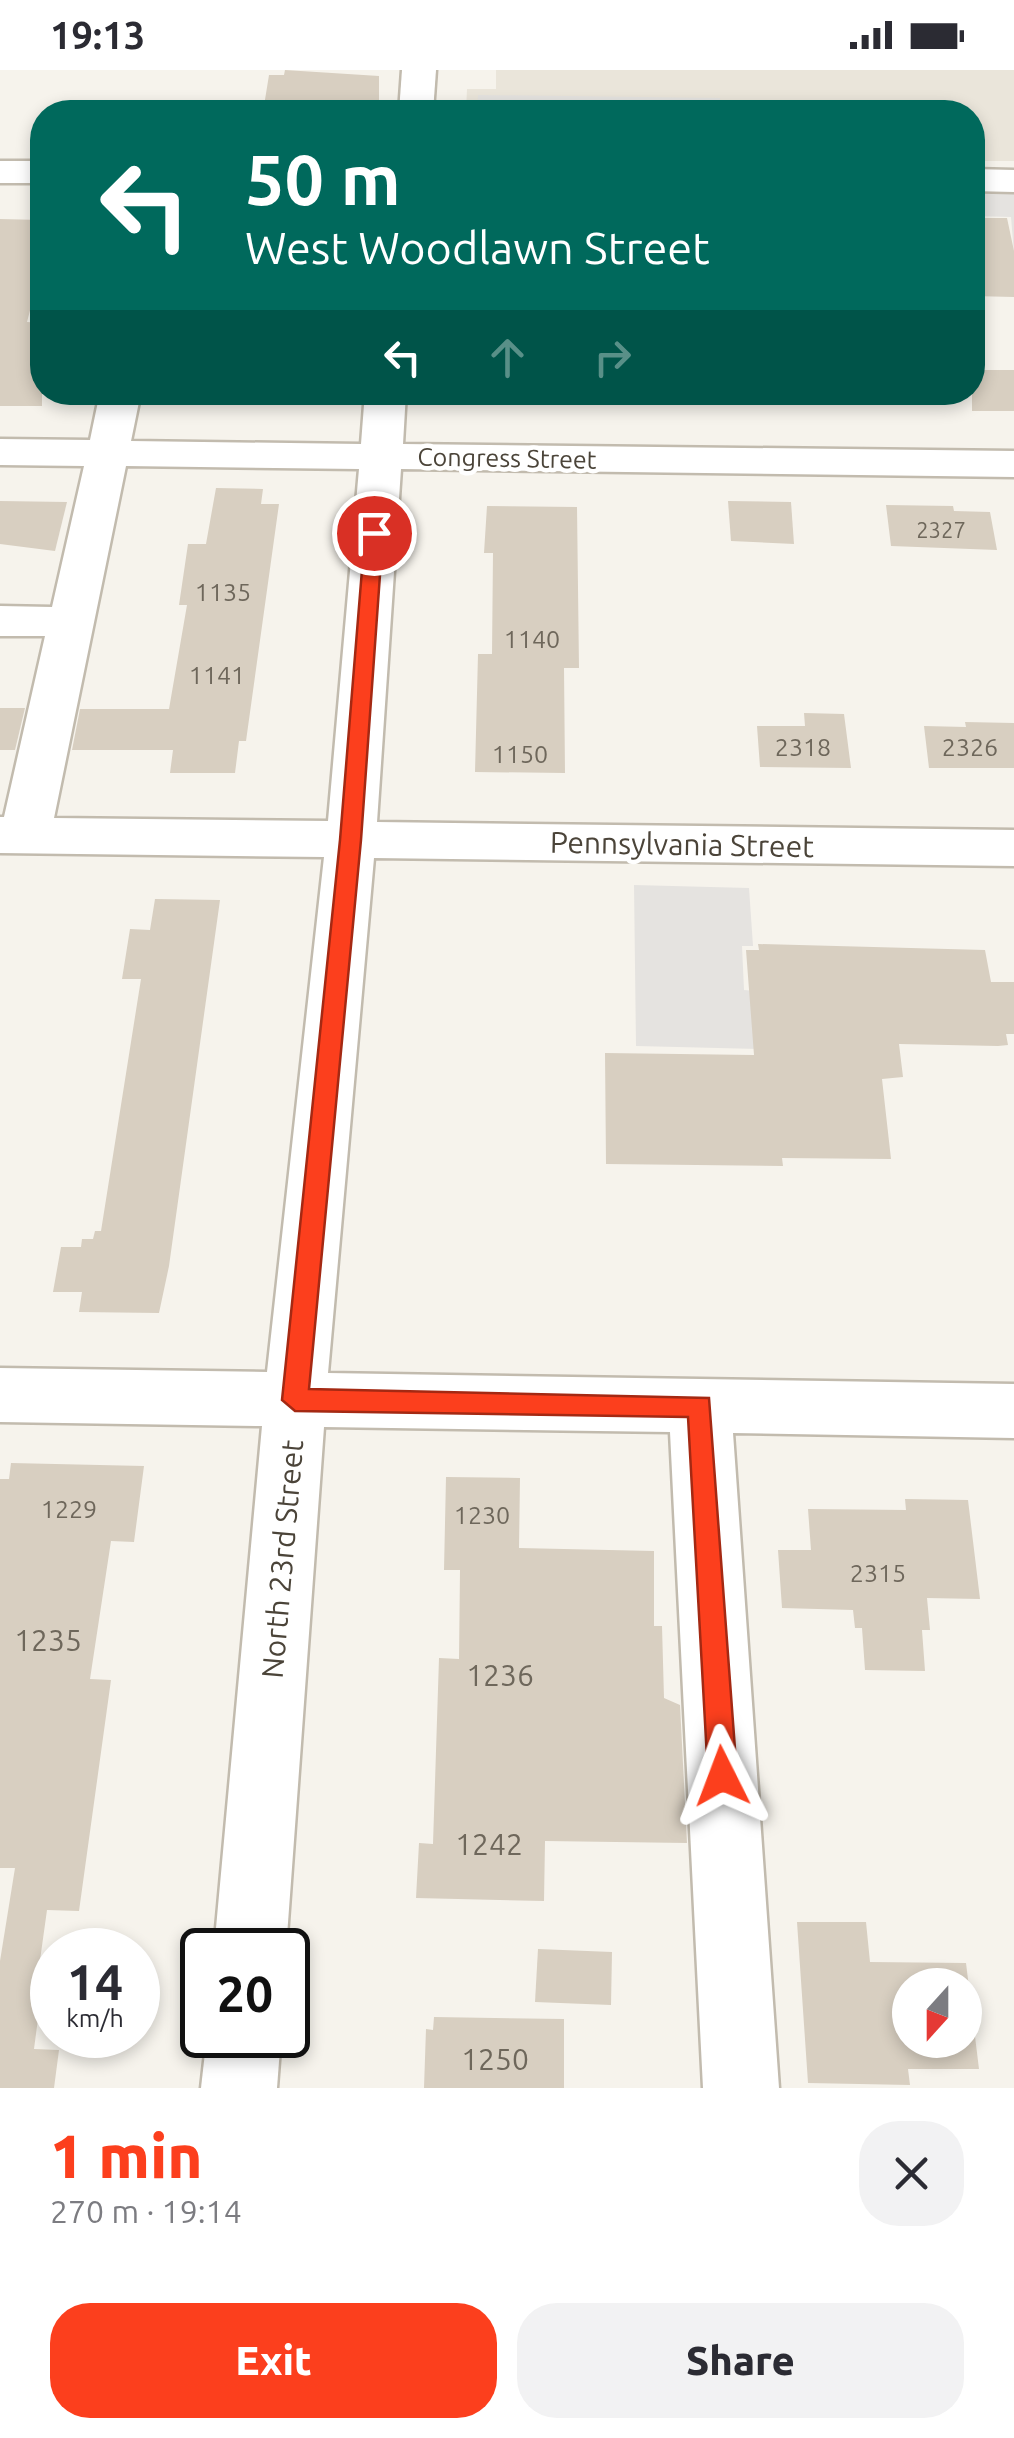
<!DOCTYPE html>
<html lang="en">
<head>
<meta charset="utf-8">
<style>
  body { margin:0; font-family:Ubuntu,sans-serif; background:#f2f2f3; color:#2b2b33; height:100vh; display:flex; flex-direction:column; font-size:38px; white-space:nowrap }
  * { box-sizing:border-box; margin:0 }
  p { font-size:32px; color:#7c7c81 }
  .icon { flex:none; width:55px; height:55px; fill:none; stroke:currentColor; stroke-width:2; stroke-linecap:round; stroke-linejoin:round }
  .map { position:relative; height:2018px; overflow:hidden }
  .side { display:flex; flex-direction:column; background:#fff; flex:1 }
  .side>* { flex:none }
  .banner { position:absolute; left:30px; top:30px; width:955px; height:305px; border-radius:40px; box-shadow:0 5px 15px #0003; background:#00695c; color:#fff; overflow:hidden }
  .needle { width:65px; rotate:201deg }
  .controls { position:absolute; left:892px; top:1898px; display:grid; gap:20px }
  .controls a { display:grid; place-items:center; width:90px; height:90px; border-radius:50%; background:#fff; box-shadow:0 5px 15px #0003; font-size:50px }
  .speed { position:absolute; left:30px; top:1858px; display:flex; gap:20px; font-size:50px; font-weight:700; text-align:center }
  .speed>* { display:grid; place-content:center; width:130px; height:130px; border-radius:50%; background:#fff; box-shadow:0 5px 15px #0003; line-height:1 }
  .speed small { font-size:25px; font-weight:400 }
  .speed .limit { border:5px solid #111; border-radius:15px; background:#fff; color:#111 }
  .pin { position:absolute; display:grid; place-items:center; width:85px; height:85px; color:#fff; margin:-42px; border:5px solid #fff; border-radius:50%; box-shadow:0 2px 10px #0007 }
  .me { position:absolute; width:110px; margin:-55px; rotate:357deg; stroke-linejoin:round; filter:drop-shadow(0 0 8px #0008) }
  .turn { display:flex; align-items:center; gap:35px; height:210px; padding:0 50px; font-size:45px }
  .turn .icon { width:130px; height:130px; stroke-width:2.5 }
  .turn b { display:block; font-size:70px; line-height:85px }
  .lanes { display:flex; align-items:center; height:95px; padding:0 50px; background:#0003; justify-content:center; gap:50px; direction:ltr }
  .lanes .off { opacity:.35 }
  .round { display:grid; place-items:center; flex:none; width:105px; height:105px; border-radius:40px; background:#f2f2f3 }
  .summary { display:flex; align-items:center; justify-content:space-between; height:170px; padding:0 50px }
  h1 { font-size:60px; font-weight:800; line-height:75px; color:#fc3f1d }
  .action { display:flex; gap:20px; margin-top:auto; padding:20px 50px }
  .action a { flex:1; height:115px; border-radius:40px; background:#fc3f1d; color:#fff; font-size:40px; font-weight:800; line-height:115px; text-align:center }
  .action a+a { background:#f2f2f3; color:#2b2b33 }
  .status { display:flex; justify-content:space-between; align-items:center; height:70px; padding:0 50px; background:#fff; direction:ltr }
  .status svg { height:28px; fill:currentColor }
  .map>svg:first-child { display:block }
</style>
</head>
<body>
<div class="status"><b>19:13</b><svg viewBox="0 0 49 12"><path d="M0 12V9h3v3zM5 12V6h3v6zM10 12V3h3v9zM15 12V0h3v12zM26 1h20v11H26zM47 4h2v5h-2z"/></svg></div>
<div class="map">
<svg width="1014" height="2018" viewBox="0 0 1014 2018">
  <rect width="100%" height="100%" fill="#f6f3ec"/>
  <polygon fill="#eae5da" points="496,0 1014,0 1014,91 973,91 972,42 466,42 467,19 496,19"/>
  <g fill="#e5e3e0">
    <polygon points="478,25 720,28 721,42 477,42"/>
    <polygon points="973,123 1014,124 1014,183 1011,147 973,146"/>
    <polygon points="634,815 749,818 753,876 742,876 744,920 756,921 759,979 636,976"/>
  </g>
  <g fill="#d8cfc1" fill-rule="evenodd">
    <polygon points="285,0 379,6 379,42 263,42 269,5 284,5"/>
    <polygon points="972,148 1007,148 1014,181 1014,227 972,226"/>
    <polygon points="0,149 42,150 42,194 27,252 42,253 42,336 0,336"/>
    <rect x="972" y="300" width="42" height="41"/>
    <polygon points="216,418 263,419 261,434 279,434 246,671 239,671 235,703 170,703 173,680 72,680 80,639 169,639 187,535 179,535 188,474 206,474"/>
    <polygon points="0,431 67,432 55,481 0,474"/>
    <polygon points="728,431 791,432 794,474 731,471"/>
    <polygon points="886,435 953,436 954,441 990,442 997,480 891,476"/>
    <polygon points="487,436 577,437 579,598 564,598 565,703 475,702 478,584 492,584 493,483 484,483"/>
    <polygon points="0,638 25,638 15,680 0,680"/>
    <polygon points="804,643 844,644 851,698 760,697 757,656 805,656"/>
    <polygon points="965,652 1014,653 1014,698 929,698 924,656 966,657"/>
    <polygon points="155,829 220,830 169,1196 159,1243 79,1242 82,1222 53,1222 61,1177 81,1177 82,1169 93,1169 95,1161 101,1161 141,909 122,909 130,859 150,860"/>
    <polygon points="758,874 985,880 991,912 1014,912 1014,964 1006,964 1008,975 998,976 899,974 903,1007 882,1009 891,1089 782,1088 783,1096 606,1094 605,983 754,985 746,880 759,880"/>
    <polygon points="11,1393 144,1396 134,1472 111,1471 90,1609 111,1610 79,1841 47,1840 35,1926 41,1926 34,1979 59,1980 54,2018 0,2018 0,1891 15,1798 0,1798 0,1409 9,1409"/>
    <polygon points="446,1407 520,1408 519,1478 654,1481 654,1556 662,1556 664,1628 680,1635 687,1773 545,1771 544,1831 416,1828 419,1773 433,1774 439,1588 459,1589 460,1500 444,1500"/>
    <polygon points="905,1429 968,1430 980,1529 927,1528 930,1560 922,1560 925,1601 865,1600 862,1558 855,1558 853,1540 782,1538 778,1480 811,1480 808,1439 906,1440"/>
    <path d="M797 1852H866L870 1892 966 1893 979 1999H908L910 2015 808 2013ZM910 1915H965V1970H910Z"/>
    <polygon points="538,1879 612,1882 611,1935 535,1932"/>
    <polygon points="434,1947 564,1949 564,2018 424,2018 426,1959 433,1960"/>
  </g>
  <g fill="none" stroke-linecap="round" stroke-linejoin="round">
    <defs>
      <g id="minor">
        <polygon points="402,0 436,0 433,42 399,42"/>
        <rect x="0" y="91" width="42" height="22"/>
        <polygon points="972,99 1014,100 1014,122 972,121"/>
        <path d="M100 322H141L131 371 361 374 365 322H406L403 374 1014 381V407L401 399 377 752 1014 760V796L374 788 328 1303 1014 1314V1368L733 1363 779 2018H703L670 1362 324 1357 286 1880H214L262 1356 0 1352V1298L267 1302 324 787 0 783V747H4L45 566H0V536L52 537 84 396 0 395V369L90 370ZM126 396 359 399 328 751 54 748Z"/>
        <polygon points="207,1965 281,1965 277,2018 201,2018"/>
      </g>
    </defs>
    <use href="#minor" stroke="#c2bbae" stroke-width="5"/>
    <use href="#minor" fill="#fff" fill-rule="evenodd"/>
  </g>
  <polygon fill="#fc3f1d" stroke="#a42913" stroke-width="2.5" points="374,458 383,463 361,770 309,1319 709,1328 737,1706 733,1715 722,1719 712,1715 708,1706 688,1347 295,1341 282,1330 340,770 365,463"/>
  <g text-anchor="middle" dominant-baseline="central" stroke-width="9" stroke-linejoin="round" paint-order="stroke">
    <g font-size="22" fill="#6e675b">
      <text x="941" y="459">2327</text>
    </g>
    <g font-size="25" fill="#4b4439" stroke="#fff">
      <text transform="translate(507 388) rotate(1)">Congress Street</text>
    </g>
    <g font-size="25" fill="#6e675b">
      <text x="223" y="522">1135</text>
      <text x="532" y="569">1140</text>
      <text x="217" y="605">1141</text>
      <text x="803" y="677">2318</text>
      <text x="970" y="677">2326</text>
      <text x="520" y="684">1150</text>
      <text x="69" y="1439">1229</text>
      <text x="482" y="1445">1230</text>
      <text x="878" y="1503">2315</text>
    </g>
    <g font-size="30" fill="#4b4439" stroke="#fff">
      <text transform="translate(682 774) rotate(1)">Pennsylvania Street</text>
      <text transform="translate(282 1489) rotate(-85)">North 23rd Street</text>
    </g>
    <g font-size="30" fill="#6e675b">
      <text x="48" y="1570">1235</text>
      <text x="500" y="1605">1236</text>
      <text x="489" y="1774">1242</text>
      <text x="495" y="1989">1250</text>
    </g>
  </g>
</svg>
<div class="controls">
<a><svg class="needle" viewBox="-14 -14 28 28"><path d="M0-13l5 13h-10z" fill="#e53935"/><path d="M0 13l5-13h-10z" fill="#7c7c81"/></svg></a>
</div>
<div class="speed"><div>14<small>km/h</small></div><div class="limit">20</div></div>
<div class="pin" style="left:374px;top:463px;background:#d93025"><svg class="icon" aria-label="arrive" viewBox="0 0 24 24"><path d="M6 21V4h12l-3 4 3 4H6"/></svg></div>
<svg class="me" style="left:722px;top:1706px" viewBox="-20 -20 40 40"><path d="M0-17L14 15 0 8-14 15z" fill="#fc3f1d" stroke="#fff" stroke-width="4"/></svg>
<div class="banner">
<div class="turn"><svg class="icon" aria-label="left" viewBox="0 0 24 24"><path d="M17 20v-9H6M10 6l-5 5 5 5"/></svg><div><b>50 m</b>West Woodlawn Street</div></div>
<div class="lanes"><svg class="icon" aria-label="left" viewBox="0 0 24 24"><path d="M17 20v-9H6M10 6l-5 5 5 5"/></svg><svg class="icon off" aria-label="ahead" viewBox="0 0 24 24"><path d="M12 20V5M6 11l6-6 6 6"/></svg><svg class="icon off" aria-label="right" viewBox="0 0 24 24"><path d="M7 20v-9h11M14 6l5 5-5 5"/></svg></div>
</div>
</div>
<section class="side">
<div class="summary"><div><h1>1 min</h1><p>270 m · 19:14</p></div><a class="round"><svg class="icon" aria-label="close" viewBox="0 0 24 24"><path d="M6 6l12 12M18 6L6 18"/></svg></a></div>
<div class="action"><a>Exit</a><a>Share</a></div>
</section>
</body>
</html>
